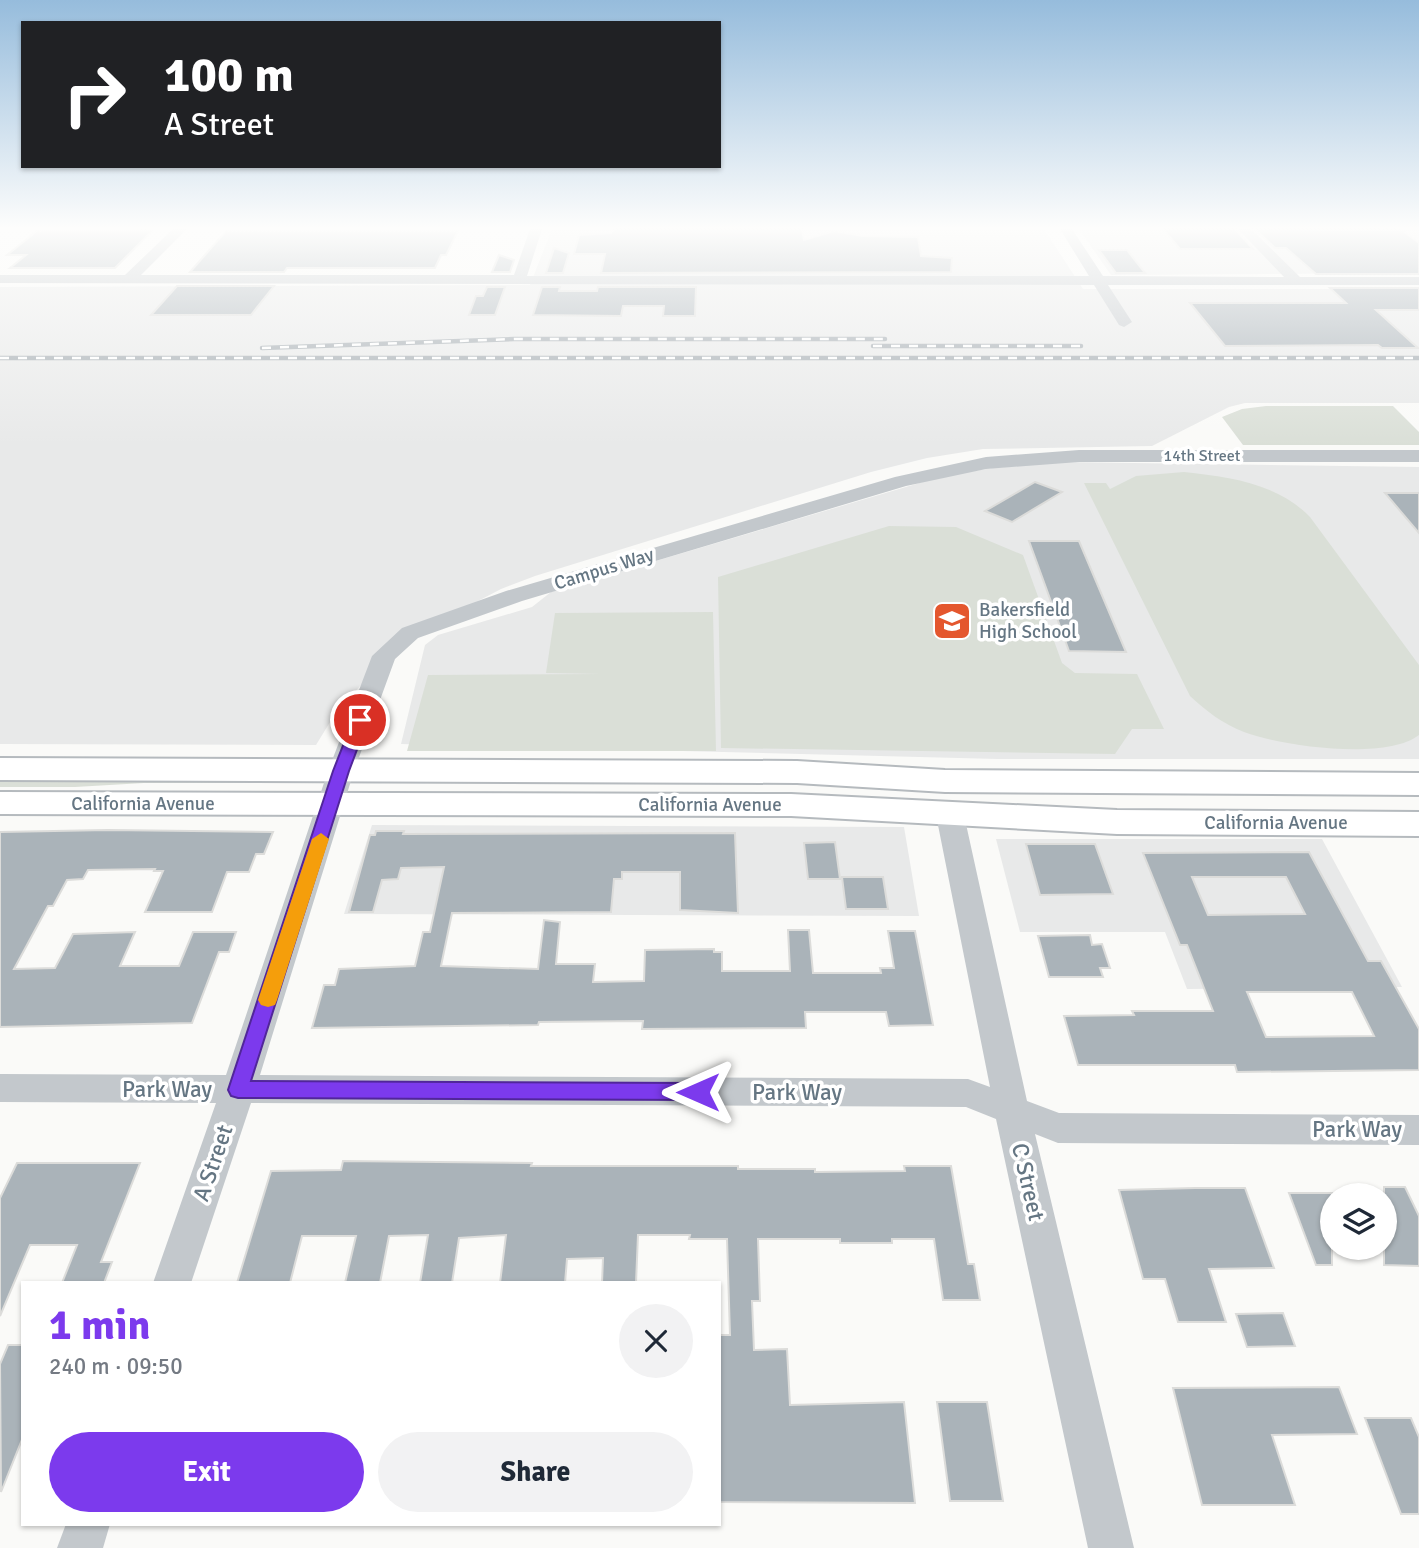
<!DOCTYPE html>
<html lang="en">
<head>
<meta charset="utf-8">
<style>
  body { margin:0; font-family:Signika,sans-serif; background:#f2f2f3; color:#1f2937; height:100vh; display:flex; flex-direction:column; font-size:26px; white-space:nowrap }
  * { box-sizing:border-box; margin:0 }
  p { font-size:23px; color:#747a83 }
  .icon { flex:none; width:38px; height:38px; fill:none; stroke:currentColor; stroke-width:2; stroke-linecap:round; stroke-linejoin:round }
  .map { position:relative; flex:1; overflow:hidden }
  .side { position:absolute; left:21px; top:1281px; width:700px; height:245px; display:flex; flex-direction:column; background:#fff; border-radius:0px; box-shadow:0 2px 5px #0004 }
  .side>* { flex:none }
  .hud { position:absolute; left:21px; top:21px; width:700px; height:147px; border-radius:0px; box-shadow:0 2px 5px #0004; background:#202124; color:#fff; overflow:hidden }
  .fabs { position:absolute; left:1320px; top:1183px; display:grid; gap:14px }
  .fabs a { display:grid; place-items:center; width:77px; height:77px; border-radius:50%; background:#fff; box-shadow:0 2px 5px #0004; font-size:35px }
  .pin { position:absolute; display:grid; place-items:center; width:60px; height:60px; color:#fff; margin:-30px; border:4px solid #fff; border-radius:50%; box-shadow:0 2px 7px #0007 }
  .me { position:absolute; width:77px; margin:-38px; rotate:270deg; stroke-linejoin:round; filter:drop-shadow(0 0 5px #0008) }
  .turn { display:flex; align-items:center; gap:24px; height:147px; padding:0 28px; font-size:32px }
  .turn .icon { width:91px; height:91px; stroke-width:2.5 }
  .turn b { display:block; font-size:49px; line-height:60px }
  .round { display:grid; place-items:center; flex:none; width:74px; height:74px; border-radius:37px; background:#f2f2f3 }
  .headline { display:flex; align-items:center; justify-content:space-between; height:119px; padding:0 28px }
  h1 { font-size:42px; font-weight:700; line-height:52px; color:#7c3aed }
  .cta { display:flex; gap:14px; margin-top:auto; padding:14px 28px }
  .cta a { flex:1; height:80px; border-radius:42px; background:#7c3aed; color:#fff; font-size:28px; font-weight:700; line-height:80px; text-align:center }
  .cta a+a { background:#f2f2f3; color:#1f2937 }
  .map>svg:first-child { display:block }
</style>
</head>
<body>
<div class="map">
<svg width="1419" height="1548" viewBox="0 0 1419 1548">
  <rect width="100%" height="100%" fill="#fafaf8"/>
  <g fill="#e8e9e9">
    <polygon points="552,229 1044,229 1083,289 1419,289 1419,403 1245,403 1229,407 1152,446 983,449 927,458 871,472 535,576 501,589 434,624 379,665 335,714 316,745 0,744 0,287 530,285"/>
    <polygon points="1079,229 1419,229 1419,273 1111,275"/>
    <polygon points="1064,462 1419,467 1419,759 998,759 401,744 425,645 438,635 532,607 551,592 943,476 993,468"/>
    <polygon points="372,825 904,827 919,916 344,914"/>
    <polygon points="996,839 1322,839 1402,987 1187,989 1165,932 1020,932"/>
  </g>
  <g fill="#dadfd7">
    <polygon points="1266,406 1393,406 1419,432 1419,445 1243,445 1222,417 1242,409"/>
    <path d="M1184 472C1229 477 1277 483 1310 517L1419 665V735C1386 761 1281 746 1244 732 1223 724 1206 711 1190 696L1084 483H1106L1110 489 1136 476Z"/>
    <polygon points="889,526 956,527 1023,555 1062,663 1075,673 1137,674 1164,729 1132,729 1115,754 721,748 718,577"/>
    <polygon points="713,612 716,751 407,751 428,675 601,674 546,673 555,613"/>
    <polygon points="0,778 294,783 144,783 75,787 0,787"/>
  </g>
  <g fill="#aab3b9" stroke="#dcdcda" stroke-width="2" fill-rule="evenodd">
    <polygon points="614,229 802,229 804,240 834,231 863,236 918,237 921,256 952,258 951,272 601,273 605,254 574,254 579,235 611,233"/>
    <polygon points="1163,229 1235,229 1253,249 1180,249"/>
    <polygon points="1255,229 1402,230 1419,243 1419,274 1316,274 1286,248 1275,248"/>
    <polygon points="37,231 149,230 152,231 115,268 10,268 26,255 7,255"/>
    <polygon points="226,231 458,231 446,255 441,255 435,268 287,268 284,272 190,272"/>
    <polygon points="554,248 569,253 563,273 546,273"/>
    <polygon points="1099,250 1127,250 1145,273 1116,273"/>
    <polygon points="499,255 514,260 510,272 492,272"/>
    <polygon points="177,286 274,286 251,315 151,315"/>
    <polygon points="487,287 505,287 495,315 469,315 476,296 483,296"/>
    <polygon points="542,287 560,287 559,291 597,291 598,287 696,287 695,316 663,316 664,306 623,306 621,316 533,315"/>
    <polygon points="1330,288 1419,288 1419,310 1376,310 1418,348 1382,348 1378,345 1225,346 1190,303 1346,303"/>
    <polygon points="1035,482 1062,492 1012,522 985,511"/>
    <polygon points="1385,493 1419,493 1419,533"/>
    <polygon points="1029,541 1079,541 1126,652 1069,651"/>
    <polygon points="108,830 273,832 264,854 256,854 249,872 227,872 212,912 145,912 163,871 154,871 155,869 88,870 83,879 67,880 53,906 48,906 14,969 55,968 73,934 135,932 120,966 179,966 193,932 236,932 229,952 219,952 192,1023 0,1027 0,832"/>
    <polygon points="376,831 404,831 403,834 735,833 738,913 680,910 680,872 622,872 622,879 614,879 611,912 452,913 441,966 538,969 544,920 560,922 556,964 595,964 593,982 644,981 645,950 714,949 714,952 722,952 722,971 790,971 788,930 809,930 813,973 881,973 880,968 894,968 888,931 915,931 933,1025 889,1026 886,1012 805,1012 806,1028 642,1029 643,1021 539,1022 538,1025 312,1028 324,985 335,985 339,969 415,966 423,932 430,932 444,867 401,868 398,879 382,880 373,912 349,912 370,835 375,835"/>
    <polygon points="835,842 840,879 808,879 804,843"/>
    <polygon points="1026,844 1095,844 1113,894 1040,895"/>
    <path d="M1309 852 1368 961H1381L1419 1029V1070L1237 1072 1235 1065H1078L1064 1016 1134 1015 1132 1011H1213L1187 945H1180L1143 853ZM1192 877H1286L1305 914 1208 915ZM1247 992H1352L1374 1036 1266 1037Z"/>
    <polygon points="842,877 883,877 888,909 846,909"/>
    <polygon points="1090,935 1092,945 1102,944 1110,968 1100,968 1103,977 1049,977 1038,936"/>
    <polygon points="343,1161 532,1163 531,1166 738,1166 738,1169 815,1169 815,1172 905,1171 904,1166 951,1166 968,1264 974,1264 980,1300 943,1300 934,1239 892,1239 892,1243 840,1243 840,1239 758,1239 760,1301 752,1301 754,1350 787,1349 790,1405 904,1402 915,1503 719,1502 719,1335 730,1335 727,1239 689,1239 690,1235 638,1235 636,1283 602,1283 603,1258 567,1259 565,1283 500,1283 506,1235 459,1238 452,1283 420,1283 428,1235 389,1236 380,1283 345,1283 356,1236 302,1236 290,1283 237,1283 271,1171 341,1170"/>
    <polygon points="17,1163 140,1163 101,1262 112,1262 104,1283 62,1283 77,1245 30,1245 0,1316 0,1198"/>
    <polygon points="1384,1187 1405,1187 1419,1216 1419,1266 1384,1265"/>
    <polygon points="1195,1188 1245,1188 1274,1268 1209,1269 1226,1322 1178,1322 1165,1279 1143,1279 1119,1190"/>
    <polygon points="1289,1193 1332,1193 1332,1265 1316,1265"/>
    <polygon points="1283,1313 1295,1346 1247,1347 1236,1314"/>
    <polygon points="8,1345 23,1345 23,1437 1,1492 0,1364"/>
    <polygon points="1339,1387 1357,1434 1272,1435 1295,1505 1202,1505 1173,1388"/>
    <polygon points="937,1402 987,1402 1003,1501 950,1501"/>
    <polygon points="1365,1418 1411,1418 1419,1437 1419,1514 1401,1514"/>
  </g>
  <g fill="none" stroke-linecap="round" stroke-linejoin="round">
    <defs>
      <g id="major">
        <polygon points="0,758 797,761 945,770 1419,773 1419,795 945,792 797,783 0,780"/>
        <polygon points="0,792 791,794 1117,810 1419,812 1419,836 1117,834 791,816 0,814"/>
      </g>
    </defs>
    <use href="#major" stroke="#b5babe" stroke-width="4"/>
    <g fill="#c3c8cc" fill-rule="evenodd">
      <polygon points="173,229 187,229 141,275 514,275 530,229 542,229 527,276 1089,276 1060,229 1072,229 1103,276 1284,277 1238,229 1251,229 1300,277 1419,277 1419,285 1108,285 1132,322 1124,327 1119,325 1094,285 0,283 0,275 125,275"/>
      <polygon points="1079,450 1419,450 1419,462 1079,462 986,469 906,486 522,601 418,638 395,659 354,771 260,1075 968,1079 990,1087 936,815 940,809 950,806 960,809 964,815 1027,1101 1059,1113 1419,1115 1419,1145 1058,1143 1035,1134 1134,1548 1088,1548 996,1119 966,1107 251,1103 191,1283 153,1283 216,1103 0,1102 0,1074 226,1075 328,771 372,656 402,628 506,591 895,477 986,457"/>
      <polygon points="66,1524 110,1524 103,1548 57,1548"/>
    </g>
    <use href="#major" fill="#fff" fill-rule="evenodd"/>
    <defs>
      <g id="rail">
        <polyline points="873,346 1081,346"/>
        <polyline points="262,348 514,339 885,339"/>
        <polyline points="0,358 1419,358"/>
      </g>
    </defs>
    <use href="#rail" stroke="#a2aab0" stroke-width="4.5"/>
    <use href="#rail" stroke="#fff" stroke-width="2.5" stroke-dasharray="9" stroke-linecap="butt"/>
  </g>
  <linearGradient id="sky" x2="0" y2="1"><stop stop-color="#96bcdc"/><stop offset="0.51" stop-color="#fdfdfc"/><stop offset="1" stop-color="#fdfdfc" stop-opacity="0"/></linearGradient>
  <rect width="1419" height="446" fill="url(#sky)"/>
  <polygon fill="#7c3aed" stroke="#51269a" stroke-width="2" points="360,716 368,720 349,771 251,1081 698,1083 705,1086 708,1092 705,1098 698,1100 238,1098 231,1096 228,1090 333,771 353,720"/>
  <polygon fill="#f59e0b" points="321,833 329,839 277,1000 275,1005 268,1007 261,1005 258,1000 312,839"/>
  <defs>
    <symbol id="school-square" viewBox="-11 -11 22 22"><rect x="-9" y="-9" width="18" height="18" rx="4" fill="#e4572e" stroke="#fff"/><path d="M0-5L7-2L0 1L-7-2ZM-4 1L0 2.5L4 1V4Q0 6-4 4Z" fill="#fff"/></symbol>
  </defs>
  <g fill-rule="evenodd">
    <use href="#school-square" x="930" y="599" width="44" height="44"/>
  </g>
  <g text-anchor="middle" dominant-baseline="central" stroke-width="7" stroke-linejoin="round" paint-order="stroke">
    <g font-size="16" fill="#657683" stroke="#fff">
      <text x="1202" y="456">14th Street</text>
    </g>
    <g font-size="19" fill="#657683" stroke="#fff">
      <text transform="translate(604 569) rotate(-17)">Campus Way</text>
      <text x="143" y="804">California Avenue</text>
      <text x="710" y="805">California Avenue</text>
      <text x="1276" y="823">California Avenue</text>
    </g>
    <g font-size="19" fill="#657683" stroke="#fff" text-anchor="start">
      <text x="979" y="610">Bakersfield<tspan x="979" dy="22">High School</tspan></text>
    </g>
    <g font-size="23" fill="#657683" stroke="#fff">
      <text x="167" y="1089">Park Way</text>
      <text x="797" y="1092">Park Way</text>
      <text x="1357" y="1129">Park Way</text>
      <text transform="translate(213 1163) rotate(-71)">A Street</text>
      <text transform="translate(1028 1182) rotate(77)">C Street</text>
    </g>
  </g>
</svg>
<div class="fabs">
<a><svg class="icon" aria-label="layers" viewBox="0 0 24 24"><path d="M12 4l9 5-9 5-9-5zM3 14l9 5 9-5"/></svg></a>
</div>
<div class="pin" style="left:360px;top:720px;background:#d93025"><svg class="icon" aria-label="arrive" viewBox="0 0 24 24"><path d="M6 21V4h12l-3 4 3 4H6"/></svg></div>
<svg class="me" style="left:698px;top:1092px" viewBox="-20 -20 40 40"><path d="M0-17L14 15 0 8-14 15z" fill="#7c3aed" stroke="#fff" stroke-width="4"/></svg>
<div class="hud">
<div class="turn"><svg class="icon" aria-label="right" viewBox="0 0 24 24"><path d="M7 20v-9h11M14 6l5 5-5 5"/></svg><div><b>100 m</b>A Street</div></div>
</div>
<section class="side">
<div class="headline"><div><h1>1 min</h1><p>240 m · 09:50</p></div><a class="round"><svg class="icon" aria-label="close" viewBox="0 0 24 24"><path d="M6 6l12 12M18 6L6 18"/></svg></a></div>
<div class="cta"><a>Exit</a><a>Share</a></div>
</section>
</div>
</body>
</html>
